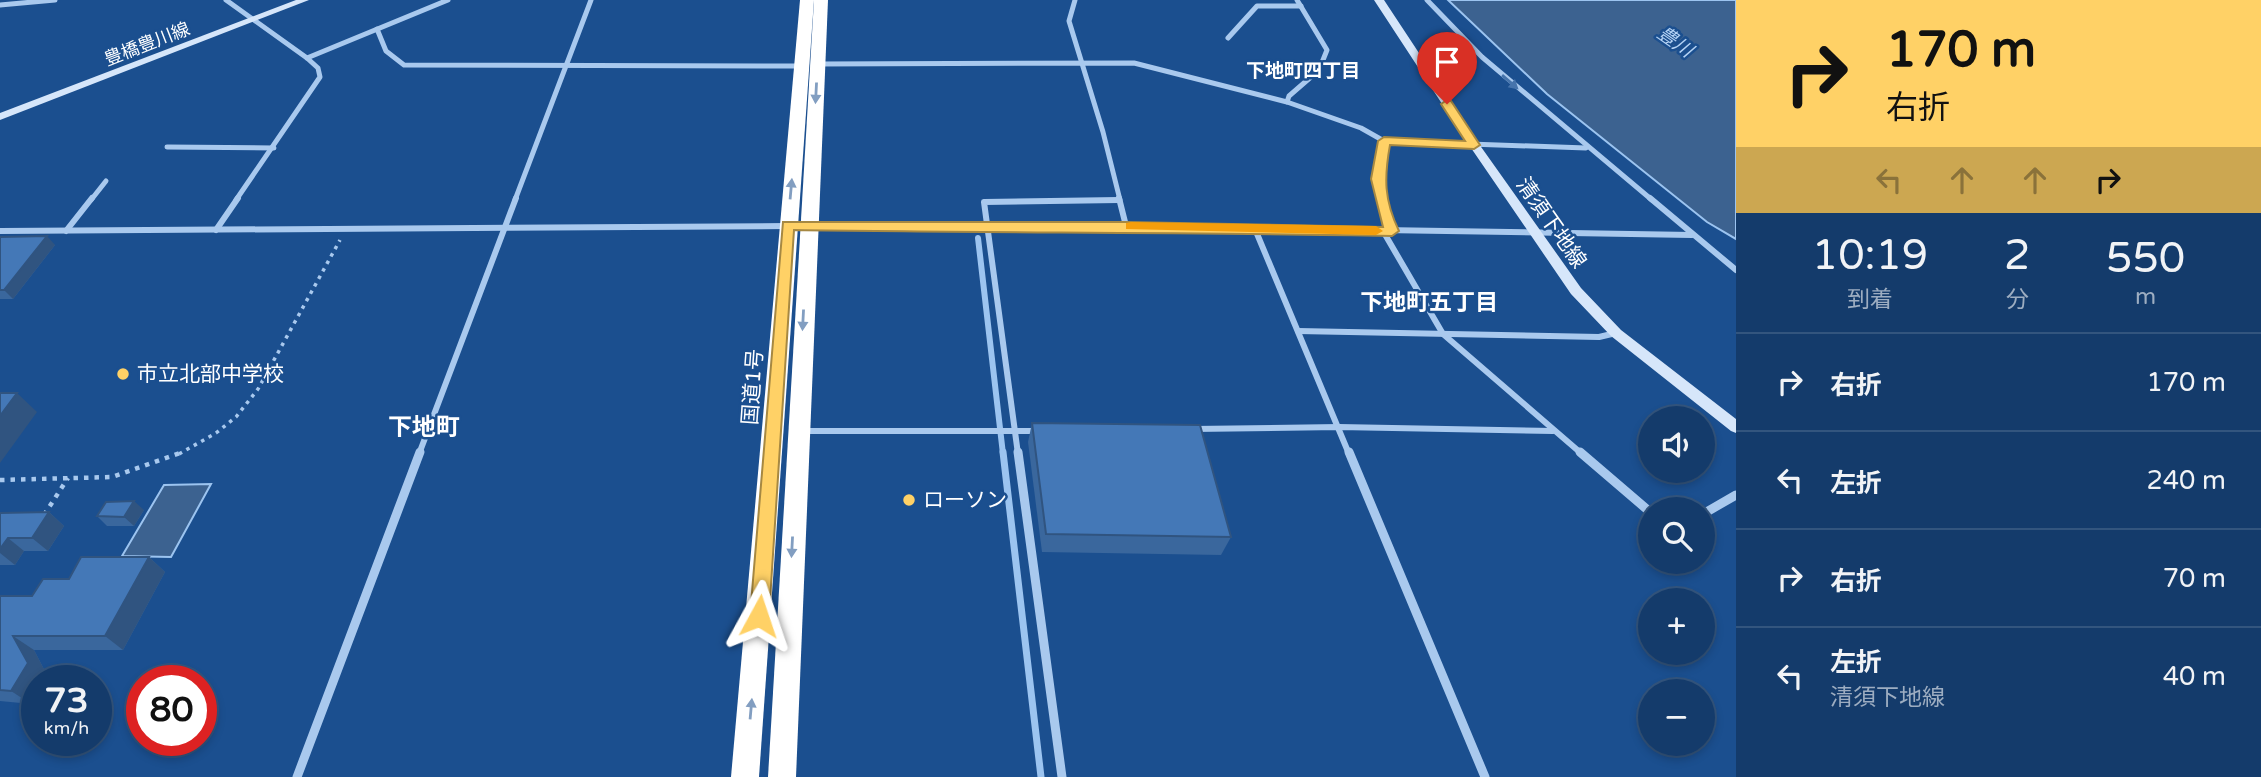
<!DOCTYPE html>
<html lang="ja">
<head>
<meta charset="utf-8">
<style>
  body { margin:0; font-family:"Varela Round","Noto Sans JP",sans-serif; background:#214673; color:#f1f3f6; height:100vh; display:flex; flex-direction:column; font-size:26px; white-space:nowrap }
  * { box-sizing:border-box; margin:0 }
  p { font-size:23px; color:#9dadc1 }
  .icon { flex:none; width:38px; height:38px; fill:none; stroke:currentColor; stroke-width:2; stroke-linecap:round; stroke-linejoin:round }
  .map { position:relative; flex:1; overflow:hidden }
  .sheet { display:flex; flex-direction:column; background:#143b6b; width:525px }
  .sheet>* { flex:none }
  .hud { background:#ffd166; color:#111; overflow:hidden }
  .controls { position:absolute; left:1638px; top:406px; display:grid; gap:14px }
  .controls a { display:grid; place-items:center; width:77px; height:77px; border-radius:50%; background:#143b6b; box-shadow:0 4px 10px #0003,0 0 0 2px #33557e; font-size:35px }
  .speed { position:absolute; left:21px; top:665px; display:flex; gap:14px; font-size:35px; font-weight:700; text-align:center }
  .speed>* { display:grid; place-content:center; width:91px; height:91px; border-radius:50%; background:#143b6b; box-shadow:0 4px 10px #0003,0 0 0 2px #33557e; line-height:1 }
  .speed small { font-size:18px; font-weight:400 }
  .speed .limit { border:10px solid #d22; background:#fff; color:#111 }
  .pin { position:absolute; display:grid; place-items:center; width:60px; height:60px; color:#fff; margin:-72px -30px; border-radius:50% 50% 50% 0; rotate:-45deg; box-shadow:0 0 7px #0007 }
  .pin .icon { rotate:45deg }
  .me { position:absolute; width:77px; margin:-38px; rotate:5deg; stroke-linejoin:round; filter:drop-shadow(0 0 5px #0008) }
  .turn { display:flex; align-items:center; gap:24px; height:147px; padding:0 35px; font-size:32px }
  .turn .icon { width:91px; height:91px; stroke-width:2.5 }
  .turn b { display:block; font-size:49px; line-height:60px }
  .lanes { display:flex; align-items:center; height:66px; padding:0 35px; background:#0003; justify-content:center; gap:35px; direction:ltr }
  .lanes .off { opacity:.35 }
  .eta { display:flex; justify-content:space-evenly; align-items:center; height:119px; text-align:center }
  .eta b { font-size:42px; font-weight:600; line-height:49px }
  ul { padding:0; list-style:none }
  li { display:flex; align-items:center; gap:21px; height:98px; padding:0 35px; border-top:2px solid #33557e }
  li div { flex:1 }
  li b { display:block; font-size:26px }
  li em { font-style:normal }
  main { display:flex; flex:1; min-height:0 }
  .map>svg:first-child { display:block }
</style>
</head>
<body>
<main>
<div class="map">
<svg width="1736" height="777" viewBox="0 0 1736 777">
  <rect width="100%" height="100%" fill="#1b4f8f"/>
  <g fill="#3c6290" stroke="#9cc4f0" stroke-width="2">
    <polygon points="1448,0 1736,0 1736,239 1707,222 1547,94"/>
    <polygon points="211,484 171,557 122,556 164,485"/>
  </g>
  <g fill="none" stroke-linecap="round" stroke-linejoin="round">
    <polyline stroke="#9cc4f0" stroke-width="6" points="978,238 1003,454"/>
    <polyline stroke="#9cc4f0" stroke-width="7" points="1003,452 1041,777"/>
    <polyline stroke="#a9c9ee" stroke-width="3.5" stroke-dasharray="3.5 5" stroke-linecap="butt" points="179,454 216,433 236,417 258,389 340,240"/>
    <g stroke="#a9c9ee" stroke-width="4.5" stroke-dasharray="4.5 6" stroke-linecap="butt">
      <polyline points="0,480 112,477 183,452"/>
      <polyline points="44,515 68,478"/>
    </g>
    <g stroke="#a9c9ee" stroke-width="5">
      <polyline points="226,0 307,58 318,68 320,77 236,200"/>
      <polyline points="1075,0 1069,21 1103,132 1120,200"/>
      <polyline points="1427,0 1482,57 1652,200"/>
      <polyline points="0,5 55,0"/>
      <polyline points="377,29 386,51 404,65 801,66"/>
      <polyline points="1228,38 1257,6 1301,6"/>
      <polyline points="307,58 448,0"/>
      <polyline points="819,64 1134,63 1287,102 1361,128 1384,141 1586,148"/>
      <polyline points="1287,102 1289,96 1319,70 1327,50 1297,0"/>
      <polyline points="167,147 274,148"/>
      <polyline points="91,200 106,181"/>
      <polyline points="515,200 591,0"/>
      <polyline points="1382,200 1379,176 1384,141"/>
    </g>
    <g stroke="#a9c9ee" stroke-width="6">
      <polyline points="1119,198 1126,226"/>
      <polyline points="1381,198 1392,231"/>
      <polyline points="1650,198 1736,270"/>
      <polyline points="809,226 988,229 1126,226 1692,235"/>
      <polyline points="1255,229 1349,454"/>
      <polyline points="216,230 238,198"/>
      <polyline points="0,231 787,226"/>
      <polyline points="66,231 92,198"/>
      <polyline points="1383,231 1443,334 1582,454"/>
      <polyline points="1298,331 1599,337 1616,333"/>
      <polyline points="1193,429 1339,427 1553,431"/>
      <polyline points="801,431 1038,431"/>
      <polyline points="419,454 516,198"/>
      <polyline points="1018,454 984,202 1119,200"/>
    </g>
    <g stroke="#a9c9ee" stroke-width="9">
      <polyline points="1018,452 1062,777"/>
      <polyline points="1349,452 1485,777"/>
      <polyline points="1580,452 1650,512"/>
      <polyline points="1703,514 1736,495"/>
      <polyline points="297,777 420,452"/>
    </g>
    <g fill="#d6e6fa" fill-rule="evenodd">
      <polygon points="296,0 309,0 0,120 0,113"/>
      <polygon points="1374,0 1384,0 1479,144 1581,288 1621,330 1736,419 1736,433 1731,431 1611,336 1571,294 1469,145"/>
    </g>
    <g fill="#fff" fill-rule="evenodd">
      <polygon points="800,0 814,0 759,777 731,777"/>
      <polygon points="814,0 828,0 796,777 768,777"/>
    </g>
  </g>
  <g fill="#3a679d">
    <polygon points="0,237 55,245 13,299 0,299"/>
    <polygon points="1032,423 1231,537 1221,555 1042,552 1028,442"/>
    <polygon points="144,510 134,526 107,526 97,516"/>
    <polygon points="49,512 64,526 48,551 24,551 15,565 0,565 0,513"/>
    <polygon points="149,557 165,572 123,650 34,650 48,677 31,704 0,701 0,596 32,596 69,579"/>
  </g>
  <g fill="#305480">
    <polygon points="47,236 55,245 13,299 4,290"/>
    <polygon points="17,393 37,412 0,463 0,416"/>
    <polygon points="134,501 144,510 134,526 124,517"/>
    <polygon points="49,512 64,526 48,551 32,538"/>
    <polygon points="8,538 24,551 15,565 0,553 0,549"/>
    <polygon points="149,557 165,572 123,650 105,636"/>
    <polygon points="13,636 34,650 48,677 45,681 37,681 37,695 31,704 11,691"/>
  </g>
  <g fill="#4478b7" stroke="#305480" stroke-width="2">
    <polygon points="47,236 4,290 0,290 0,237"/>
    <polygon points="0,393 17,393 0,416"/>
    <polygon points="1032,423 1200,425 1231,537 1046,534"/>
    <polygon points="134,501 124,517 97,516 106,502"/>
    <polygon points="49,512 32,538 8,538 0,549 0,513"/>
    <polygon points="81,557 149,557 105,636 13,636 28,663 11,691 0,690 0,596 32,596 43,579 69,579"/>
  </g>
  <defs><path id="oneway-solid" d="M-6-.8H1V-3.2L6.5 0L1 3.2V.8H-6Z" transform="scale(1.75)"/></defs>
  <use fill="#4674ac" href="#oneway-solid" transform="translate(1510 82) rotate(41)"/>
  <g fill="#829ec1">
    <use href="#oneway-solid" transform="translate(816 93) rotate(93)"/>
    <use href="#oneway-solid" transform="translate(791 189) rotate(-85)"/>
    <use href="#oneway-solid" transform="translate(803 320) rotate(93)"/>
    <use href="#oneway-solid" transform="translate(792 547) rotate(93)"/>
    <use href="#oneway-solid" transform="translate(751 709) rotate(-85)"/>
  </g>
  <path fill="#ffd166" stroke="#a68842" stroke-width="2" d="M1447 100 1451 101 1480 145 1474 149 1390 145C1384 178 1384 200 1399 231L1392 236C1193 232 994 233 794 230L769 616 766 623 759 625 752 623 750 616 783 222H1126L1383 227 1371 179 1378 141 1384 137 1465 141 1441 104Z"/>
  <polygon fill="#f59e0b" points="1131,222 1376,226 1383,231 1376,235 1126,229 1126,223"/>
  <g fill="#ffd166" stroke="#1b4f8f" stroke-width="2.5">
    <circle cx="123" cy="374" r="7"/>
    <circle cx="909" cy="500" r="7"/>
  </g>
  <g text-anchor="middle" dominant-baseline="central" stroke-width="5" stroke-linejoin="round" paint-order="stroke">
    <g font-size="18" fill="#fff" stroke="#1b4f8f">
      <text transform="translate(147 44) rotate(-21)">豊橋豊川線</text>
    </g>
    <g font-size="19" font-style="italic" fill="#b5d3f5" stroke="#1b4f8f">
      <text transform="translate(1675 42) rotate(35)">豊川</text>
    </g>
    <g font-size="19" font-weight="bold" fill="#fff" stroke="#1b4f8f">
      <text x="1303" y="71">下地町四丁目</text>
    </g>
    <g font-size="21" fill="#fff" stroke="#1b4f8f">
      <text transform="translate(1551 223) rotate(55)">清須下地線</text>
      <text transform="translate(753 387) rotate(-86)">国道1号</text>
    </g>
    <g font-size="21" fill="#fff" stroke="#1b4f8f" text-anchor="start">
      <text x="137" y="374">市立北部中学校</text>
      <text x="923" y="500">ローソン</text>
    </g>
    <g font-size="23" font-weight="bold" fill="#fff" stroke="#1b4f8f">
      <text x="1429" y="303">下地町五丁目</text>
    </g>
    <g font-size="24" font-weight="bold" fill="#fff" stroke="#1b4f8f">
      <text x="424" y="427">下地町</text>
    </g>
  </g>
</svg>
<div class="controls">
<a><svg class="icon" aria-label="sound" viewBox="0 0 24 24"><path d="M4 9h4l5-4v14l-5-4H4zM17 9q2 3 0 6"/></svg></a>
<a><svg class="icon" aria-label="search" viewBox="0 0 24 24"><circle cx="10" cy="10" r="6"/><path d="M15 15l6 6"/></svg></a>
<a>+</a>
<a>−</a>
</div>
<div class="speed"><div>73<small>km/h</small></div><div class="limit">80</div></div>
<div class="pin" style="left:1447px;top:104px;background:#d93025"><svg class="icon" aria-label="arrive" viewBox="0 0 24 24"><path d="M6 21V4h12l-3 4 3 4H6"/></svg></div>
<svg class="me" style="left:759px;top:616px" viewBox="-20 -20 40 40"><path d="M0-17L14 15 0 8-14 15z" fill="#ffd166" stroke="#fff" stroke-width="4"/></svg>
</div>
<section class="sheet">
<div class="hud">
<div class="turn"><svg class="icon" aria-label="right" viewBox="0 0 24 24"><path d="M7 20v-9h11M14 6l5 5-5 5"/></svg><div><b>170 m</b>右折</div></div>
<div class="lanes"><svg class="icon off" aria-label="left" viewBox="0 0 24 24"><path d="M17 20v-9H6M10 6l-5 5 5 5"/></svg><svg class="icon off" aria-label="ahead" viewBox="0 0 24 24"><path d="M12 20V5M6 11l6-6 6 6"/></svg><svg class="icon off" aria-label="ahead" viewBox="0 0 24 24"><path d="M12 20V5M6 11l6-6 6 6"/></svg><svg class="icon" aria-label="right" viewBox="0 0 24 24"><path d="M7 20v-9h11M14 6l5 5-5 5"/></svg></div>
</div>
<div class="eta">
<div><b>10:19</b><p>到着</p></div>
<div><b>2</b><p>分</p></div>
<div><b>550</b><p>m</p></div>
</div>
<ul>
<li><svg class="icon" aria-label="right" viewBox="0 0 24 24"><path d="M7 20v-9h11M14 6l5 5-5 5"/></svg><div><b>右折</b></div><em>170 m</em></li>
<li><svg class="icon" aria-label="left" viewBox="0 0 24 24"><path d="M17 20v-9H6M10 6l-5 5 5 5"/></svg><div><b>左折</b></div><em>240 m</em></li>
<li><svg class="icon" aria-label="right" viewBox="0 0 24 24"><path d="M7 20v-9h11M14 6l5 5-5 5"/></svg><div><b>右折</b></div><em>70 m</em></li>
<li><svg class="icon" aria-label="left" viewBox="0 0 24 24"><path d="M17 20v-9H6M10 6l-5 5 5 5"/></svg><div><b>左折</b><p>清須下地線</p></div><em>40 m</em></li>
</ul>
</section>
</main>
</body>
</html>
